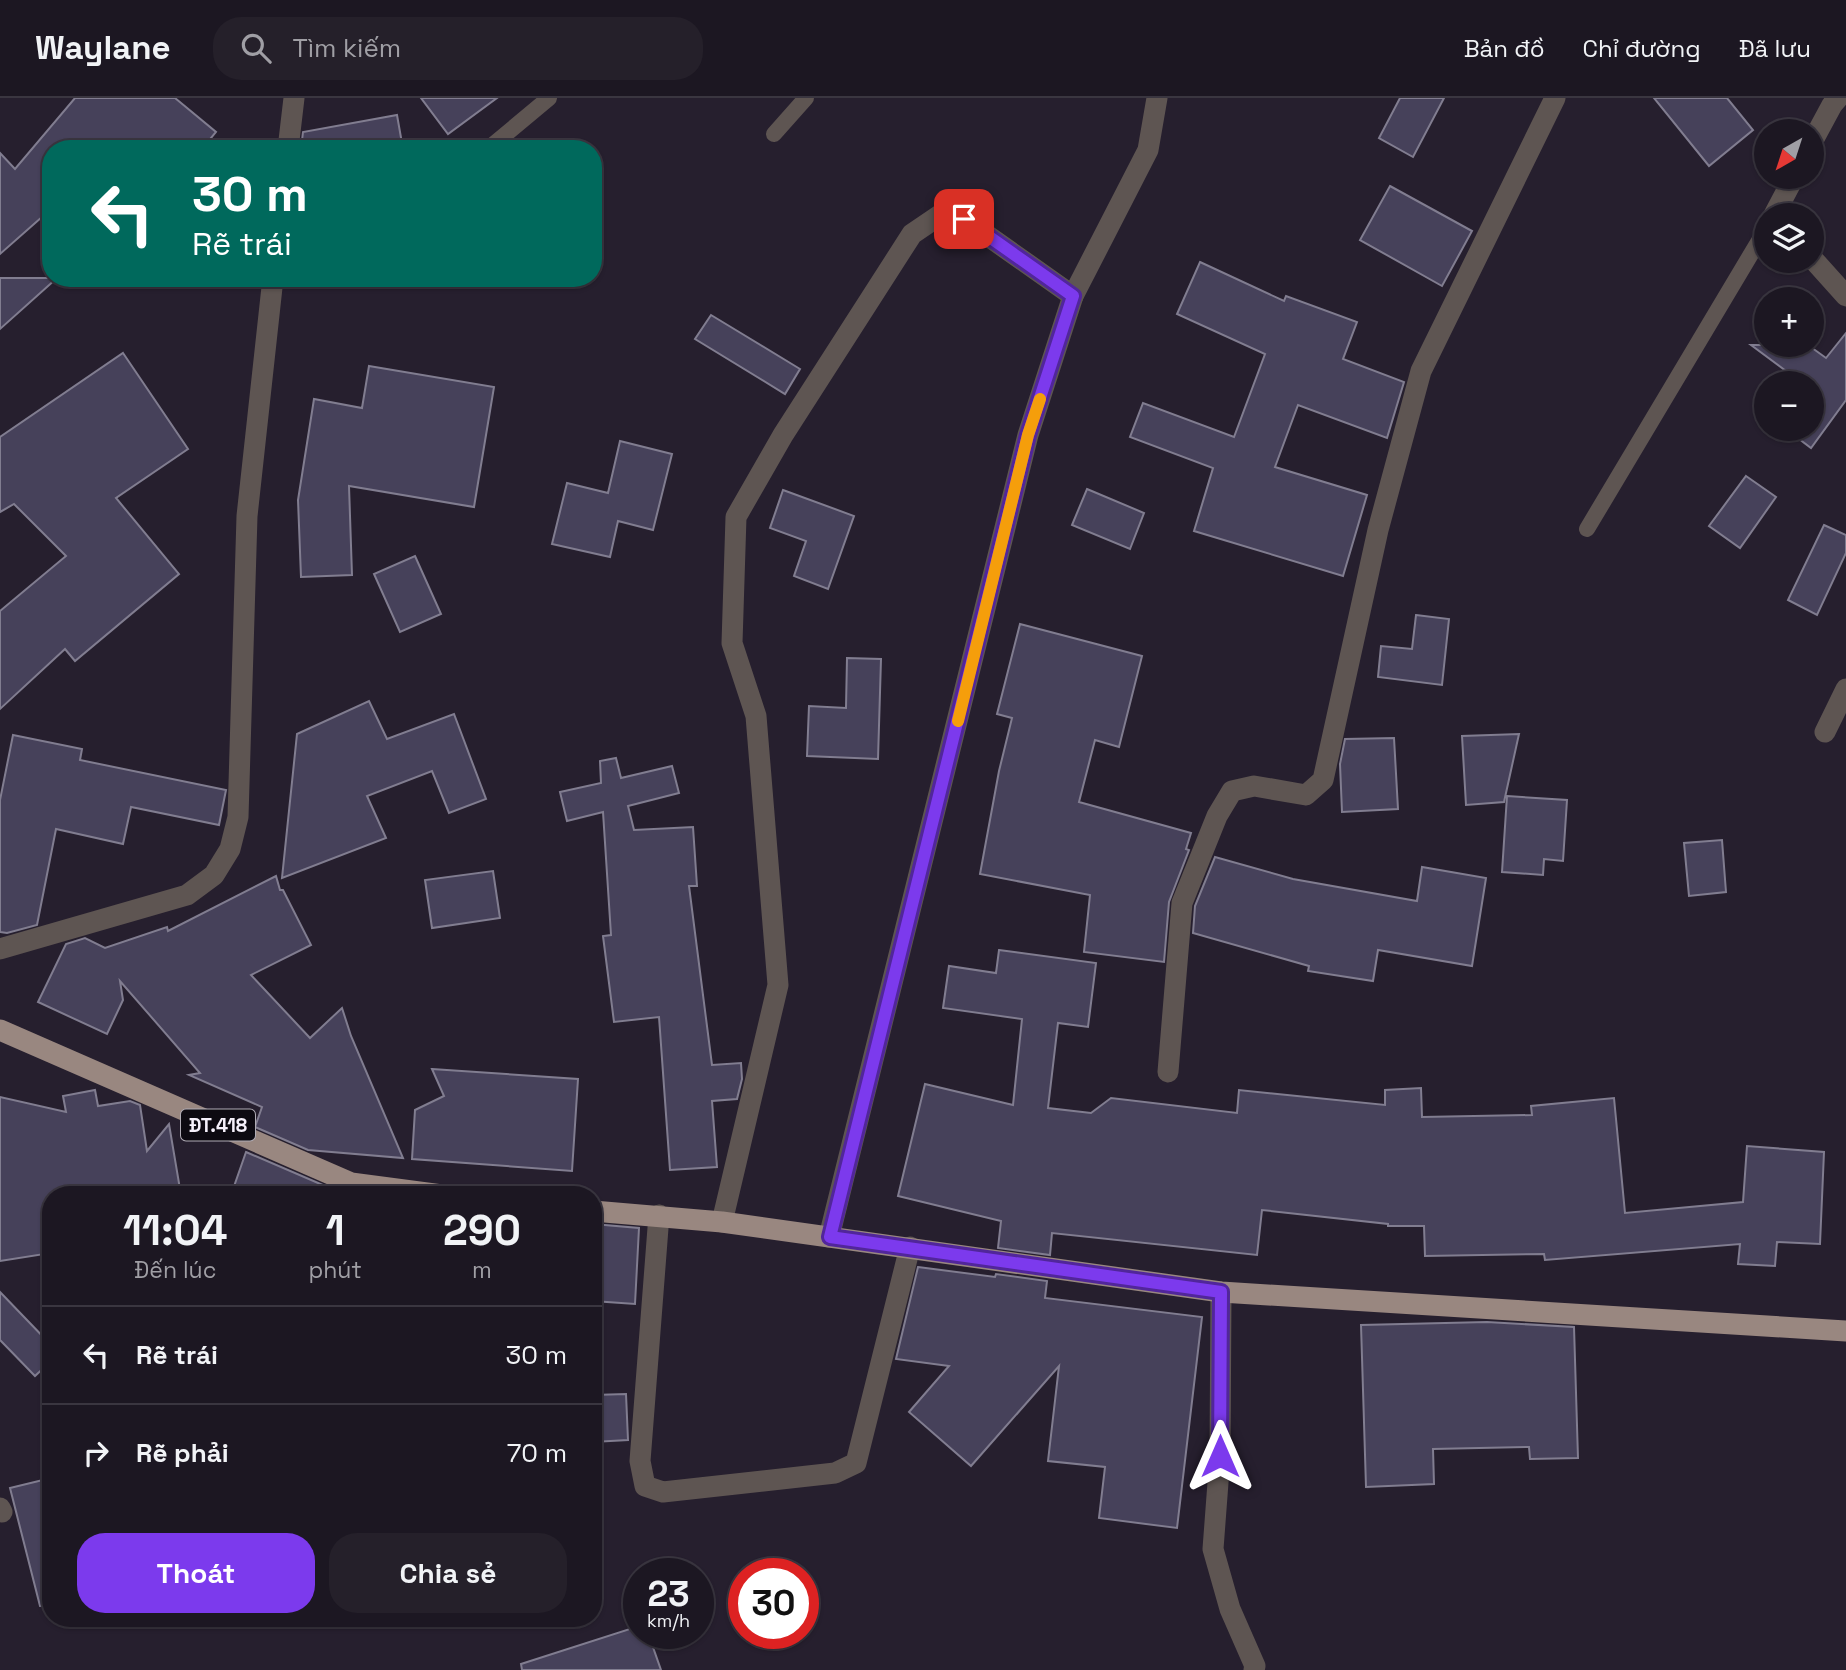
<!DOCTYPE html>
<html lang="vi">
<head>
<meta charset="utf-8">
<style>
  body { margin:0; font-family:"Space Grotesk",sans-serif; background:#25202a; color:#f1f3f6; height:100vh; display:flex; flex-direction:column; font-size:26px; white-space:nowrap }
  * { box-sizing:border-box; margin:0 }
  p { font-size:23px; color:#a09fa5 }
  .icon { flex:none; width:38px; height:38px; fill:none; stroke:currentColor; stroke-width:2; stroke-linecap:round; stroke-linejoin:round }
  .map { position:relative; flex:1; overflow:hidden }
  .sheet { position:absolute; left:42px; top:1088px; width:560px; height:441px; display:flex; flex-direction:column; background:#1c1722; border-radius:28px; box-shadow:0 2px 5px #0004,0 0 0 2px #3a3640 }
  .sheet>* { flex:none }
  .top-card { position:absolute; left:42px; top:42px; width:560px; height:147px; border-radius:28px; box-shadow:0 2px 5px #0004,0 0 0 2px #3a3640; background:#00695c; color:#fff; overflow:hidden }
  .needle { width:46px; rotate:219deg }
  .fabs { position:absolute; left:1754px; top:21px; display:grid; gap:14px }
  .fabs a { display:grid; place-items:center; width:70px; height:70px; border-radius:50%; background:#1c1722; box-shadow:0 2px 5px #0004,0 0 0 2px #3a3640; font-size:35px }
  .speed { position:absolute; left:623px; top:1460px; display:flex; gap:14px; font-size:35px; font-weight:700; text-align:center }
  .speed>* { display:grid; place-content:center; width:91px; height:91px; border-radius:50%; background:#1c1722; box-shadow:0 2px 5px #0004,0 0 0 2px #3a3640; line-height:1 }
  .speed small { font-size:18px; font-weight:400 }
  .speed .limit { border:10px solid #d22; background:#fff; color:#111 }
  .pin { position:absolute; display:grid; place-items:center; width:60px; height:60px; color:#fff; margin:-30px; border-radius:14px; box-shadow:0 4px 10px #0006 }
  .me { position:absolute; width:77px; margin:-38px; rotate:0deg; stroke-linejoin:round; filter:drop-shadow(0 0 5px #0008) }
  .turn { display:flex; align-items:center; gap:24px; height:147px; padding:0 35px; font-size:32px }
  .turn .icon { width:91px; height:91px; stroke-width:2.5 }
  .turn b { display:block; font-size:49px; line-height:60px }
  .eta { display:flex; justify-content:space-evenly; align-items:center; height:119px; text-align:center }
  .eta b { font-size:42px; font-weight:700; line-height:49px }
  .cta { display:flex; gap:14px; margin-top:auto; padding:14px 35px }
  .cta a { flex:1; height:80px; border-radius:28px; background:#7c3aed; color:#fff; font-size:28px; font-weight:700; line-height:80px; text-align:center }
  .cta a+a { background:#25202a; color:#f1f3f6 }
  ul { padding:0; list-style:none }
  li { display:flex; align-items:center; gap:21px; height:98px; padding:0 35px; border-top:2px solid #3a3640 }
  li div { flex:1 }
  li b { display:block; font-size:26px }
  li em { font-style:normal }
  header { display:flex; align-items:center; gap:42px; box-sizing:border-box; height:98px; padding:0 35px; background:#1c1722; border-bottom:2px solid #3a3640 }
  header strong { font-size:33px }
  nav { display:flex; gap:38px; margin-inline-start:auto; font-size:24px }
  .search { width:490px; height:63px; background:#25202a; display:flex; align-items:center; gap:18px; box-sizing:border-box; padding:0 24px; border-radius:28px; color:#a09fa5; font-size:26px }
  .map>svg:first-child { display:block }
</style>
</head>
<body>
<header>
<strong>Waylane</strong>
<div class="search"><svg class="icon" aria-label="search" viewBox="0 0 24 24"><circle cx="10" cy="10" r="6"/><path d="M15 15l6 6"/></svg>Tìm kiếm</div>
<nav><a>Bản đồ</a><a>Chỉ đường</a><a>Đã lưu</a></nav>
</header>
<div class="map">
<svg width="1846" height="1572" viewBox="0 0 1846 1572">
  <rect width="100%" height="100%" fill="#261f2e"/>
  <g fill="#46415a" stroke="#817d90" stroke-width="2">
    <polygon points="75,0 175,0 216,34 202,51 51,51 51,111 0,156 0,55 15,71"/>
    <polygon points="421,0 497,0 448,36"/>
    <polygon points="1400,0 1444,0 1413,59 1379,40"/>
    <polygon points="1654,0 1727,0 1753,32 1709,68"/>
    <polygon points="397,17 403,51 301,51 303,34"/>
    <polygon points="1390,88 1472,133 1442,188 1360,142"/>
    <polygon points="1200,164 1284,203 1286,198 1357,224 1343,261 1404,284 1387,340 1298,307 1275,369 1367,397 1343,478 1194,433 1213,370 1130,339 1143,305 1234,339 1265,256 1177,216"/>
    <polygon points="0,180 57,180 0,231"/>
    <polygon points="711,217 800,271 785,296 695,241"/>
    <polygon points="1846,235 1846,302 1811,350 1786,331 1811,331 1811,285 1802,285 1751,247 1808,247 1826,260"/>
    <polygon points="123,255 188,351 116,400 179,476 75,563 65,551 0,611 0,513 66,458 14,406 0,414 0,339"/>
    <polygon points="369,268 494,289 474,409 349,388 352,477 301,479 298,402 314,301 362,310"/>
    <polygon points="620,343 672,356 653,432 618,423 610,459 552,446 567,385 608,395"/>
    <polygon points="1746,378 1776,399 1740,450 1709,428"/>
    <polygon points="1087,391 1144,415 1130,451 1072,427"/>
    <polygon points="783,392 854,418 828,491 794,478 806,443 770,430"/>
    <polygon points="1824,427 1846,437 1846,455 1817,517 1788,502"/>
    <polygon points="415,458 441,516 400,534 374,476"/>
    <polygon points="1416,517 1449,521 1442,587 1378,579 1381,548 1412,551"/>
    <polygon points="1020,526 1142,558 1119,649 1095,642 1079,704 1191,735 1186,751 1189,752 1169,804 1164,864 1084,854 1090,797 980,776 999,673 1012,620 997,616"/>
    <polygon points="847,560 881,561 878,661 807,658 809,608 846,610"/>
    <polygon points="369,603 387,641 454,616 486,701 449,715 432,673 367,698 386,740 282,780 297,636"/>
    <polygon points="1519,636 1504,704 1466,707 1462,638"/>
    <polygon points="13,637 82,651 80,662 226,692 219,727 131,709 123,746 56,731 37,827 7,835 0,834 0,702"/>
    <polygon points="1394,640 1398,711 1342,714 1340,666 1345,641"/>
    <polygon points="616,660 621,680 672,668 679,695 628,708 634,732 693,729 697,788 689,788 712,967 741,965 742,981 737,1001 712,1003 717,1069 670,1072 659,919 614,924 603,838 611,837 603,714 567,723 560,694 601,685 600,663"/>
    <polygon points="1507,698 1567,702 1563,763 1544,761 1543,777 1502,774"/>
    <polygon points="1722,742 1726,794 1689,798 1684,745"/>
    <polygon points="1215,759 1293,781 1417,803 1422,769 1486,780 1472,868 1378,852 1373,883 1308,873 1309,868 1193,835 1195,808"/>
    <polygon points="493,773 500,820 432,830 425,782"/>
    <polygon points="276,778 280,792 283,792 311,847 251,877 310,940 342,910 351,938 403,1060 308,1052 255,1029 262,1009 189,977 200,975 120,883 123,902 107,936 38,904 66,846 85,840 105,850 167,829 168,833"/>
    <polygon points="999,852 1096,865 1088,929 1058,925 1048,1010 1091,1015 1111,1000 1237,1015 1239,992 1385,1007 1385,992 1421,990 1422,1019 1532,1017 1531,1008 1614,1000 1625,1115 1743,1104 1747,1048 1824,1054 1820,1146 1777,1144 1775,1168 1738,1166 1740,1146 1545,1162 1544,1156 1425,1158 1424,1128 1388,1128 1388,1126 1262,1112 1257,1157 1052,1135 1050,1157 998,1150 1001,1123 898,1098 925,986 1013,1007 1022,921 943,910 949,868 996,875"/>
    <polygon points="432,971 578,981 572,1073 412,1061 415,1012 444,998"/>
    <polygon points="95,992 98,1008 130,1003 140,1007 147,1053 169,1026 181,1097 51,1097 51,1155 0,1163 0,999 66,1014 63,998"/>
    <polygon points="246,1054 346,1097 231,1097"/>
    <polygon points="593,1126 639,1130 635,1206 593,1203"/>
    <polygon points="918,1169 995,1179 996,1176 1047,1183 1045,1200 1202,1219 1177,1430 1099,1420 1105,1369 1048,1363 1059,1268 971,1368 909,1314 949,1268 896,1261"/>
    <polygon points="0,1194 51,1247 51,1263 35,1278 0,1242"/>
    <polygon points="1487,1224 1574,1229 1578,1360 1530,1361 1529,1349 1433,1351 1434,1386 1366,1389 1361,1227"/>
    <polygon points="626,1296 628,1342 593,1344 593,1297"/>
    <polygon points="51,1380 51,1507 40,1508 10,1390"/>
    <polygon points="639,1528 639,1535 648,1535 661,1572 522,1572 521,1566"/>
  </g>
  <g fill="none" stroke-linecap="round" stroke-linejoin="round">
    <g stroke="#5e5552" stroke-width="16">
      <polyline points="774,36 806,0"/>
      <polyline points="488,51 549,0"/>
      <polyline points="1587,431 1766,131"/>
    </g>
    <g stroke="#5e5552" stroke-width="21">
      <polyline points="1811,46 1832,7 1838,0"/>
      <polyline points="1774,117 1794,79"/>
      <polyline points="1811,159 1846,198"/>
      <polyline points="1073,198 1148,52 1157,0"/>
      <polyline points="1825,634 1846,591"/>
      <polyline points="1168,974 1182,805 1217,718 1232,693 1254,688 1306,697 1323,682 1378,432 1421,273 1555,0"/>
      <polyline points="659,1117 640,1363 645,1388 663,1394 835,1375 856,1365 910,1149"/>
      <polyline points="722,1124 778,887 756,618 732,545 736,419 783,337 912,136 940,117 964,121 1073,198 1028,337 829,1139"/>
      <polyline points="1221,1194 1220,1358 1213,1451 1230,1511 1255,1568 1254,1572"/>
      <polyline points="0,1410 2,1414"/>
    </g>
    <g stroke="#5e5552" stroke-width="21">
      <polyline points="288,51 294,0"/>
      <polyline points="0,851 187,797 214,777 230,751 238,719 247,418 273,180"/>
    </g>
    <g stroke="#998780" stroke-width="21">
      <polyline points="0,932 351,1085 442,1097"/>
      <polyline points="593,1113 722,1124 1221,1194 1846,1233"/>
    </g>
  </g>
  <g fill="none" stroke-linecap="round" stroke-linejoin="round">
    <defs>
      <polyline id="route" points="964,121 1073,198 1028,337 830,1139 1221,1194 1220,1358"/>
    </defs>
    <use href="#route" stroke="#51269a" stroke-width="18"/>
    <use href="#route" stroke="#7c3aed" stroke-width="12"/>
    <polyline stroke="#f59e0b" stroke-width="12" points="958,623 1028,337 1040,301"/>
  </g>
  <g text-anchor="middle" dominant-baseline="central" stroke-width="6" stroke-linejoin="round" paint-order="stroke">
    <rect fill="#0d0a11" stroke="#b0acb5" stroke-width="2" x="181" y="1011.5" width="74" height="31" rx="5"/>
    <g font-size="19" font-weight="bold" fill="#f6f1fb">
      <text x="218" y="1027">ĐT.418</text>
    </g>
  </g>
</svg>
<div class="fabs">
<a><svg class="needle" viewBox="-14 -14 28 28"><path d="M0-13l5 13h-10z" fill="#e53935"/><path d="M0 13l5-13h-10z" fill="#a09fa5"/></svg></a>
<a><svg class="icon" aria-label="layers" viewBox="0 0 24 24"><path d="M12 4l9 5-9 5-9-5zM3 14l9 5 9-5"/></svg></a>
<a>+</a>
<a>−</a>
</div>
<div class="speed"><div>23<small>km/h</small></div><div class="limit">30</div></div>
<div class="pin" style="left:964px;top:121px;background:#d93025"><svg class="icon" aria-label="arrive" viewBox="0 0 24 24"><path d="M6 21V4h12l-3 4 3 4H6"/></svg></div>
<svg class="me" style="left:1220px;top:1358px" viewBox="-20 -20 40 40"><path d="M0-17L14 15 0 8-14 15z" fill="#7c3aed" stroke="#fff" stroke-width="4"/></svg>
<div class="top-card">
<div class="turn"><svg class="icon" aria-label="left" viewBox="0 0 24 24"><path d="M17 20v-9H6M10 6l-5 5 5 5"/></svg><div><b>30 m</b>Rẽ trái</div></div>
</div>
<section class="sheet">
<div class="eta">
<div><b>11:04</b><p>Đến lúc</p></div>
<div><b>1</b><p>phút</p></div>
<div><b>290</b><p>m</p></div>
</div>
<ul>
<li><svg class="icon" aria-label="left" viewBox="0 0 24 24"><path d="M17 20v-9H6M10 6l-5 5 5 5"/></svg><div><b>Rẽ trái</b></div><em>30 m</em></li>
<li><svg class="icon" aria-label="right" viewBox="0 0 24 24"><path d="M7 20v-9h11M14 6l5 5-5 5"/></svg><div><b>Rẽ phải</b></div><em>70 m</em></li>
</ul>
<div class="cta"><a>Thoát</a><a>Chia sẻ</a></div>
</section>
</div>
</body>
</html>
